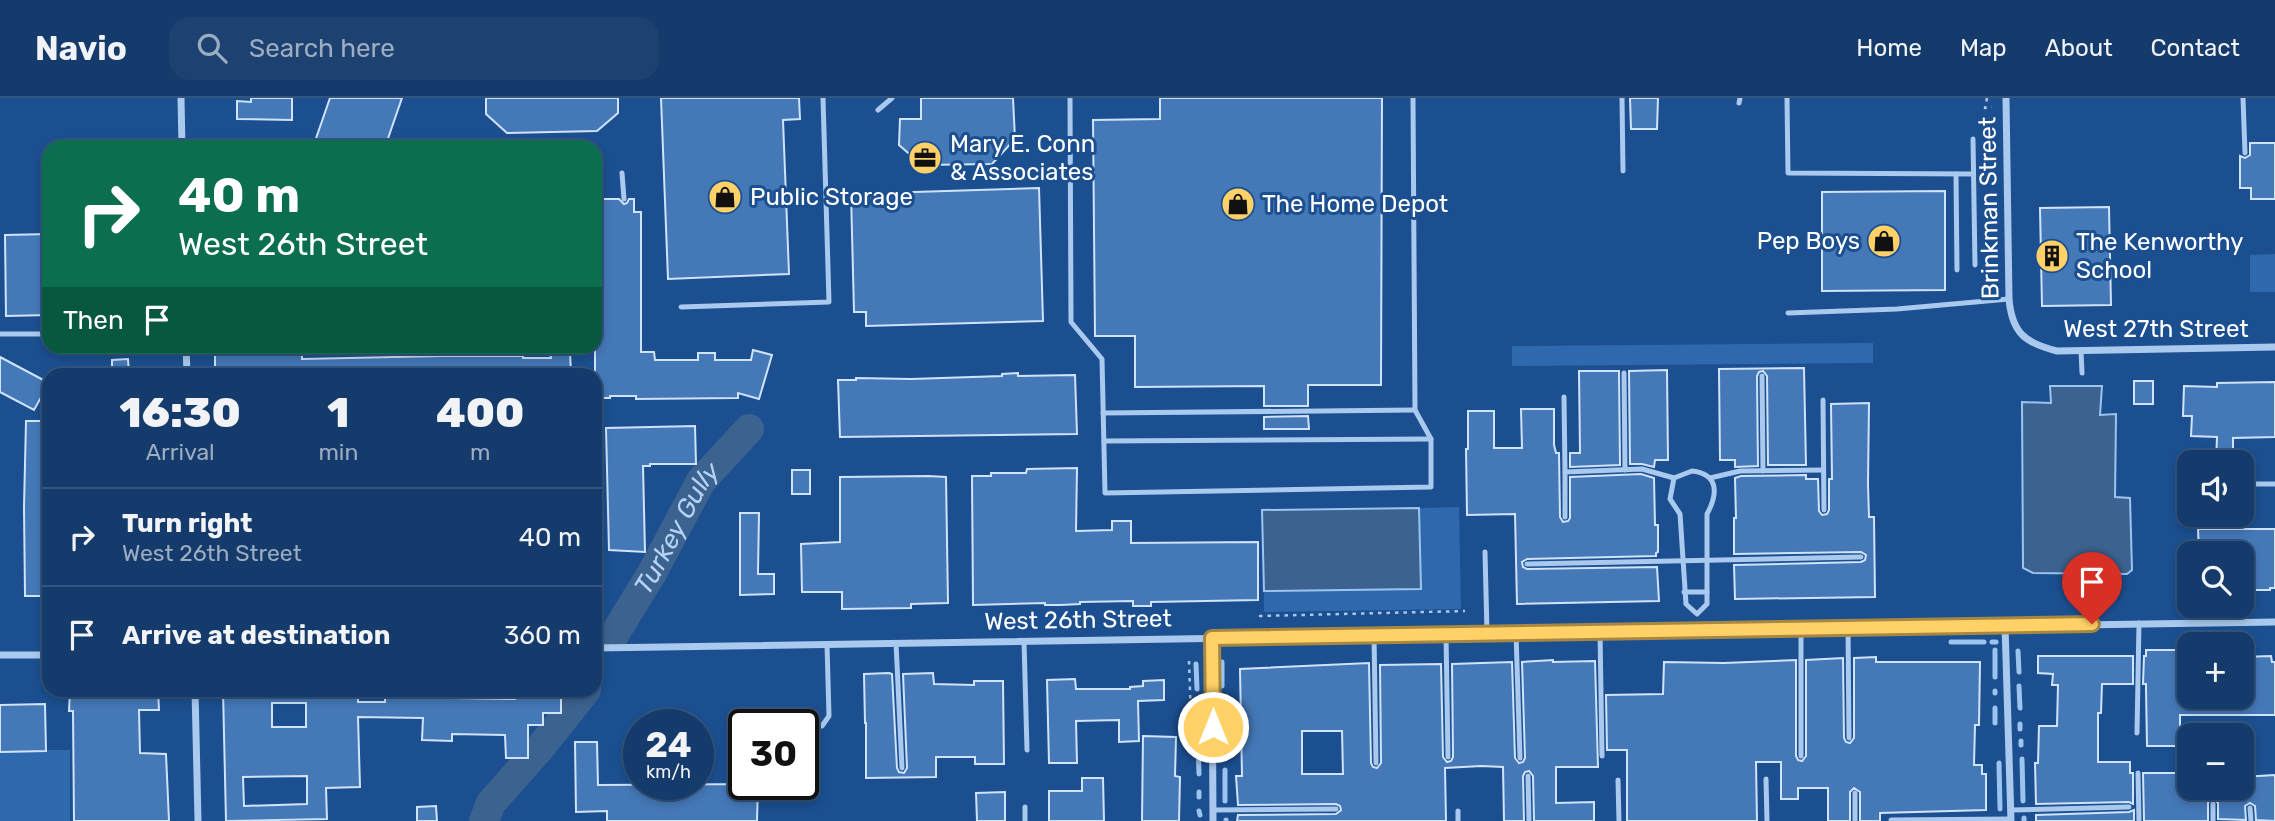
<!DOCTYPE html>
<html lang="en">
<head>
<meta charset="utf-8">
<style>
  body { margin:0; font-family:Rubik,sans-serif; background:#1d4271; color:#f1f3f6; height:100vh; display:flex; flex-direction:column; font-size:26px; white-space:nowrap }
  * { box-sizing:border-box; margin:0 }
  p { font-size:23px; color:#9dadc1 }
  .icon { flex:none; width:38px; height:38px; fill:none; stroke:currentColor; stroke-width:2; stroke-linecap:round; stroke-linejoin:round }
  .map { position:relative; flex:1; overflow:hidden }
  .sheet { position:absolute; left:42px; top:270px; width:560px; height:329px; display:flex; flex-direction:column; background:#143b6b; border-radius:21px; box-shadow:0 4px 10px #0003,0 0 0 2px #33557e }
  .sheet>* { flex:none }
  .top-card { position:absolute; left:42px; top:42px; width:560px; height:214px; border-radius:21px; box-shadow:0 4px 10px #0003,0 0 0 2px #33557e; background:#0b6e4f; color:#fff; overflow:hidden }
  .fabs { position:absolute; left:2177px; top:352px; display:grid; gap:14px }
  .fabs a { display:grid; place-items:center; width:77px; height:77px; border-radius:14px; background:#143b6b; box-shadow:0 4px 10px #0003,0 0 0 2px #33557e; font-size:35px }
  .speed { position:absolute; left:623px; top:611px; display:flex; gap:14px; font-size:35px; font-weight:700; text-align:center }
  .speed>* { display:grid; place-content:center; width:91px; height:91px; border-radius:50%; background:#143b6b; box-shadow:0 4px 10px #0003,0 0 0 2px #33557e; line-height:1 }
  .speed small { font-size:18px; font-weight:400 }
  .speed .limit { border:4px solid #111; border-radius:10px; background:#fff; color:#111 }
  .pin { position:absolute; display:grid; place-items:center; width:60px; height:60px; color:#fff; margin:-72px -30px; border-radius:50% 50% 50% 0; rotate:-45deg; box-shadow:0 0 7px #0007 }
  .pin .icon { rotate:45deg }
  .me { position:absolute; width:77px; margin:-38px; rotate:0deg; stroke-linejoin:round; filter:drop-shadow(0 0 5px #0008) }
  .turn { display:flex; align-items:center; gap:24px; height:147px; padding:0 21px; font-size:32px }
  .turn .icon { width:91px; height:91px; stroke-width:2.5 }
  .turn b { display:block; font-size:49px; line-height:60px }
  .then { display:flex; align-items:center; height:66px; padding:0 21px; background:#0003; gap:14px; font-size:26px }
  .eta { display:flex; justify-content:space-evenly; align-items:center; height:119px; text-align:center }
  .eta b { font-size:42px; font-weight:800; line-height:49px }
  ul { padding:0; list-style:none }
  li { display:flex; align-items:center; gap:21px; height:98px; padding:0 21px; border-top:2px solid #33557e }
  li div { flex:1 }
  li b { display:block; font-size:26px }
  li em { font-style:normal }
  header { display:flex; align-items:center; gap:42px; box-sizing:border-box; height:98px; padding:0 35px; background:#143b6b; border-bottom:2px solid #33557e }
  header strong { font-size:33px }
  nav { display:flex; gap:38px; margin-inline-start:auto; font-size:24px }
  .search { width:490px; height:63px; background:#1d4271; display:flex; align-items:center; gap:18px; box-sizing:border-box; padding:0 24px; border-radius:21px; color:#9dadc1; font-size:26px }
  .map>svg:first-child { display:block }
</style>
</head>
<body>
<header>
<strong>Navio</strong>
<div class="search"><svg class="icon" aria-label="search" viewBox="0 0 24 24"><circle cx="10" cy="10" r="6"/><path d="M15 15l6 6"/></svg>Search here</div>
<nav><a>Home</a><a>Map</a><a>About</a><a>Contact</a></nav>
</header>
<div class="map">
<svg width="2275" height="723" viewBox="0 0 2275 723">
  <rect width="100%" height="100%" fill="#1b4f8f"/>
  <g fill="#2e69ad">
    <polygon points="2275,156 2275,194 2250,194 2250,157"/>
    <polygon points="1873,245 1873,265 1512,268 1512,248"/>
    <polygon points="1459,409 1461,511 1264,514 1264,493 1420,491 1419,410"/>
    <rect x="0" y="652" width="70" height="71"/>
  </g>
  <g fill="#3c6290" stroke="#9cc4f0" stroke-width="2">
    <polygon points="2050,288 2102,288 2100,317 2116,316 2115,399 2130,400 2132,472 2127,476 2033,475 2023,470 2022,304 2051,305"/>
    <polygon points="1419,410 1421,491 1264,493 1262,412"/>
  </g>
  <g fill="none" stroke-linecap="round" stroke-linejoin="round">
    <g stroke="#9cc4f0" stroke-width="5">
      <polyline points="1951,544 1984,544"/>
      <polyline points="1992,544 1996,544"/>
      <polyline points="1995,552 1995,579"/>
      <polyline points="2018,553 2019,574"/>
      <polyline points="1196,566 1197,591"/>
      <polyline points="1222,588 1222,564"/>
      <polyline points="2019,588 2020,610"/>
      <polyline points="1995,593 1995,595"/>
      <polyline points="1222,603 1222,620"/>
      <polyline points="1995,610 1995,625"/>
      <polyline points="2020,626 2020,631"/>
      <polyline points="1223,636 1223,639"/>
      <polyline points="1198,642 1199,676"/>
      <polyline points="2021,643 2021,647"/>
      <polyline points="1224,652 1224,659"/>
      <polyline points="2022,661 2023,703"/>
      <polyline points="1999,665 2000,711"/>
      <polyline points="1225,672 1225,703"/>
      <polyline points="1199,694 1199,699"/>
      <polyline points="1199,713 1200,717"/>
      <polyline points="2024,720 2024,723"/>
      <polyline points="1226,722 1226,723"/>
    </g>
    <g stroke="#3c6290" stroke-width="30">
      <path id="s1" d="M614 537 652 475 701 383 749 331"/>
      <polyline points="484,723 491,705 540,650 586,592"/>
    </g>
  </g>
  <g fill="#4478b7" stroke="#cfe3fa" stroke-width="2" fill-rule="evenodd">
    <polygon points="251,0 292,0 292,22 237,21 237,3 251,4"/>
    <polygon points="330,0 402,0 385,49 313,49"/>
    <polygon points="486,0 618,0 618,15 597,33 507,35 486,16"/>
    <polygon points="661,0 799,0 800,21 783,22 789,176 668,181"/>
    <polygon points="921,0 1013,0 1015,41 992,66 922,67 899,47 900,21 921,21"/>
    <polygon points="1160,0 1382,0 1381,287 1308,287 1308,308 1264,308 1264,288 1135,289 1135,238 1095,238 1093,22 1160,21"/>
    <polygon points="1630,0 1658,0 1657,31 1631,31"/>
    <polygon points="2250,45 2275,45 2275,101 2251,101 2251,90 2240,90 2240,58 2245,60 2250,57"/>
    <polygon points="1039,90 1043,223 866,228 866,214 854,214 851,96"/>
    <polygon points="1945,93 1945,192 1822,193 1822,94"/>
    <polygon points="595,101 619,101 624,106 627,105 629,101 634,101 634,114 641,114 641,254 654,254 655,262 698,262 698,255 715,255 715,262 751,262 753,252 772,257 759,301 738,295 738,300 636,301 636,298 610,298 610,300 595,300"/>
    <polygon points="2109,109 2111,207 2042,208 2040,110"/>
    <polygon points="49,136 49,217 6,218 5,137"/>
    <polygon points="570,254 571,276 215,276 215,257 302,255 302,261 442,258 523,258 523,260 551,260 550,255"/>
    <polygon points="0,259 49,285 34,312 0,294"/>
    <polygon points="128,261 129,276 112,276 112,262"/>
    <polygon points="1804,270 1806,367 1768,367 1767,278 1763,273 1759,274 1757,278 1758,368 1735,369 1735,362 1720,362 1719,271"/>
    <polygon points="1667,272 1668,362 1655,362 1654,369 1642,366 1630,366 1629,273"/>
    <polygon points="1579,273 1619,273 1620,367 1570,369 1570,355 1580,355"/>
    <polygon points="1018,275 1018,278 1075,277 1077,336 840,339 838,282 856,282 856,280 911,281 1002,278 1002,276"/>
    <rect x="2134" y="283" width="19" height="23"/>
    <polygon points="2275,284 2275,339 2233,340 2233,364 2216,364 2217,339 2191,338 2192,318 2183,318 2184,288 2217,289 2217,285"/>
    <polygon points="1869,305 1868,386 1869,419 1874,419 1875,499 1735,501 1734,467 1861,464 1865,462 1866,457 1861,454 1734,456 1734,420 1736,420 1735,380 1741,378 1806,377 1806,381 1818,381 1819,413 1822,417 1827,416 1829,412 1829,381 1832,381 1831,306"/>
    <polygon points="1521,311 1554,311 1554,347 1556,355 1559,355 1560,419 1563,424 1568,423 1570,420 1570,379 1641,376 1654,380 1655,427 1658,427 1658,454 1656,455 1656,458 1527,461 1522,464 1523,469 1527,471 1657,469 1659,503 1517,506 1515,416 1467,417 1466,351 1468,351 1468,313 1494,313 1494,350 1522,350"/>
    <polygon points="1308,318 1309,331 1264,331 1264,319"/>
    <polygon points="26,323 49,323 49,498 25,498 24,409"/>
    <polygon points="695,328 696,366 650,366 650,368 643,368 645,454 609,452 606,330"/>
    <polygon points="1077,370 1076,433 1112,432 1112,423 1131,423 1131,445 1258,444 1258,502 1151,504 1151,508 1133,508 1133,503 1080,504 1080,506 1061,507 1045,507 1045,505 973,507 972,378 991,378 991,375 1026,375 1027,371"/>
    <rect x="792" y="372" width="18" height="24"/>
    <polygon points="928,378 946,379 948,505 911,506 911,510 842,511 842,494 802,494 801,446 840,444 840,379"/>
    <polygon points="740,415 759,415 758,476 774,476 774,496 740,497"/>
    <polygon points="2198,431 2275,431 2275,490 2270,490 2270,492 2255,492 2254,455 2199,455"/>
    <polygon points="2146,552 2178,552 2178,565 2189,565 2189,598 2242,598 2242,559 2271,558 2272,564 2275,564 2275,617 2180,617 2180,648 2147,648 2146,591 2146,586 2143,586 2144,558 2146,558"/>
    <polygon points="2038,558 2133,558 2133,586 2102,586 2101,615 2098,615 2098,664 2130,664 2130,675 2133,675 2133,706 2129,704 2036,706 2035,665 2038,665 2039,628 2057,628 2058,587 2052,587 2053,576 2038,575"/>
    <polygon points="1876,559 1876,564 1980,564 1979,627 1975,627 1974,667 1982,667 1982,676 1986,676 1986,712 1880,715 1880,723 1860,723 1860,694 1854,690 1850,694 1850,723 1828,723 1828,690 1798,690 1798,701 1781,701 1781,664 1756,664 1757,723 1627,723 1627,652 1607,652 1606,597 1663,596 1664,564 1724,565 1796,562 1796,658 1798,662 1802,663 1806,658 1806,562 1843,560 1844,640 1846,644 1850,645 1854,640 1854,560"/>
    <path d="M1553 562V564L1595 563 1598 669H1556V705L1594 704V723H1534L1533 678 1529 673 1525 674 1523 678 1524 723H1504L1503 669 1481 668 1445 670 1446 723H1237L1238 717 1336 716 1341 712 1340 708 1336 706 1238 707 1236 678H1242L1240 571 1369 565 1371 665 1373 669 1377 670 1381 665 1380 567 1441 566 1443 659 1447 664 1451 663 1453 659 1452 566 1512 564 1515 660 1519 665 1523 664 1525 660 1522 564ZM1302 633H1342L1343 676H1302Z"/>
    <polygon points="889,575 892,576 897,670 899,674 904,675 907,670 903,576 933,575 934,586 974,587 974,583 1003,583 1004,666 975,666 975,659 936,659 936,679 866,680 866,625 865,625 864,576"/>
    <polygon points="1075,581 1076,591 1130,591 1130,589 1143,588 1143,583 1164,582 1164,602 1138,603 1139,643 1119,644 1119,622 1076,623 1077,665 1049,665 1047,582"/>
    <polygon points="70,592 158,592 159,612 139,612 140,655 166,656 169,723 74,723 73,613 69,613"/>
    <path d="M223 592H358V604H385V595L453 598V600L515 601V592H561V615H543V627H528V660H506L505 637 452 636V643L422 642 423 620 358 619 360 689 326 690 327 721 226 723ZM272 605H306V629H272ZM307 678V706L244 708 243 679Z"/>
    <polygon points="45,606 46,653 0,654 0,607"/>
    <polygon points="1143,638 1176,639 1175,678 1180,679 1179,723 1142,723"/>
    <polygon points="819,639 820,678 803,678 803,640"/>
    <polygon points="575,644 597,644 598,687 758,686 757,723 607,723 607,713 576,714"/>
    <polygon points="2143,675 2183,675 2183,678 2189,678 2189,690 2242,690 2242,679 2275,677 2275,723 2256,722 2255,708 2250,705 2245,708 2246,722 2218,721 2218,705 2214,701 2208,704 2208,723 2144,723"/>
    <polygon points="1082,680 1103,680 1104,723 1049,723 1049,693 1082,693"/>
    <polygon points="1005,694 1005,723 977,723 976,695"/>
    <polygon points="436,708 437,723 417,723 417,709"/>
    <polygon points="2134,712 2134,723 2036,723 2036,717 2129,714"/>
  </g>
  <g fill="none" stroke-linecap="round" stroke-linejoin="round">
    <g stroke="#a9c9ee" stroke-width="2.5" stroke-dasharray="3.5 5" stroke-linecap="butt">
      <polyline points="1987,0 1985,10 1992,9"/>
      <polyline points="1259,518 1465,513"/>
      <polyline points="1189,563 1191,621"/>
    </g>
    <g stroke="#a9c9ee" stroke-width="5">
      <polyline points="1070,0 1071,224 1102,261 1105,395 1431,389 1431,341 1415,312 1413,0"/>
      <polyline points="1622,0 1623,73"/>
      <polyline points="1787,0 1788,75 1973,76"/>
      <polyline points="2243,0 2245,55"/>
      <polyline points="1739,5 1740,0"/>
      <polyline points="878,12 892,0"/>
      <polyline points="1973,41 1975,167"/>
      <polyline points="622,75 624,101"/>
      <polyline points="1956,76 1957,172"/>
      <polyline points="681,209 829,204 823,0"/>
      <polyline points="1788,215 1897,211 2009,201"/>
      <polyline points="0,236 49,236"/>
      <polyline points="2081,253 2082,275"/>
      <polyline points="1624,275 1625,372"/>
      <polyline points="1762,278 1763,373"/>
      <polyline points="1564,299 1565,374"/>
      <polyline points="1823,302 1824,412"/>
      <polyline points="1103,315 1415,312"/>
      <polyline points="1104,343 1431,341"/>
      <path d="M1692 373C1719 376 1718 396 1707 416V506L1697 516 1686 506 1680 416 1670 401 1674 380Z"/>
      <polyline points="1710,380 1740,373 1823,372"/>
      <polyline points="2242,386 2275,386"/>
      <polyline points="1565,419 1565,374 1642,371 1674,380"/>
      <polyline points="1485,454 1487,535"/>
      <polyline points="1527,466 1861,459"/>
      <polyline points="1684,494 1707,494"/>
      <polyline points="2092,502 2092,526"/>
      <polyline points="1848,529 1849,640"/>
      <polyline points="1801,530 1801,658"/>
      <polyline points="1600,534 1602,658"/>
      <polyline points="1516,535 1520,660"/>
      <polyline points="1446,536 1448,659"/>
      <polyline points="1374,537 1376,665"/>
      <polyline points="1024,543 1027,652"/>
      <polyline points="896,545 902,670"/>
      <polyline points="803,629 822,628 829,618 827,546"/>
      <polyline points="2137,635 2139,525"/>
      <polyline points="2138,675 2139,723"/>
      <polyline points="1528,678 1529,723"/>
      <polyline points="1766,681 1767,723"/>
      <polyline points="1618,682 1619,723"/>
      <polyline points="1855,695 1855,723"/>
      <polyline points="2213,706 2213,723"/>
      <polyline points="1025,709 1025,723"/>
      <polyline points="2250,710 2251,723"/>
      <polyline points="1213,712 1336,711"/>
      <polyline points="2011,712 2129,709"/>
      <polyline points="1891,722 2011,721"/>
      <polyline points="1458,723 1458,713"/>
    </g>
    <g stroke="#a9c9ee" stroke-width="7">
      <polyline points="181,0 182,49"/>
      <path d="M2006 0 2009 201C2012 235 2025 245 2057 253L2275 249"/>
      <polyline points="186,248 187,276"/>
      <polyline points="2005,527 2011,723"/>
      <polyline points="1212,540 1213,723"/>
      <polyline points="595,550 2275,524"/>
      <polyline points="0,557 49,557"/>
      <polyline points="195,592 198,723"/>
    </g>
  </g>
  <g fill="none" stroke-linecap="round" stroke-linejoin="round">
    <defs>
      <polyline id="route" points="1213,629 1212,540 2092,526"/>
    </defs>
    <use href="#route" stroke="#a68842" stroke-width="18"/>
    <use href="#route" stroke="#ffd166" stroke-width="12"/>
  </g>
  <defs>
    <symbol id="office-disc" viewBox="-11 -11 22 22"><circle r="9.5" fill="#ffd166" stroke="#1b4f8f"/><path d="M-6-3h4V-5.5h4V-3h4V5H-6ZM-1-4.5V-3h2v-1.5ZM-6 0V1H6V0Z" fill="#111"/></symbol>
    <symbol id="shop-disc" viewBox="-11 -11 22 22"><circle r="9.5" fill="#ffd166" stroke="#1b4f8f"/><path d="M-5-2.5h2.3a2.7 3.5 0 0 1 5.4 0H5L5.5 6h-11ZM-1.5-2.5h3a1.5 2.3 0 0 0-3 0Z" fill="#111"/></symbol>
    <symbol id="building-disc" viewBox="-11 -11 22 22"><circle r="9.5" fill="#ffd166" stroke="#1b4f8f"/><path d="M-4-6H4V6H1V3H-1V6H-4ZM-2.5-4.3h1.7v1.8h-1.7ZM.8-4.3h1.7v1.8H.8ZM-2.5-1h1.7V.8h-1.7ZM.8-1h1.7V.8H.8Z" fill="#111"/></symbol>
  </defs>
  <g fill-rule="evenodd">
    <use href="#office-disc" x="906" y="41" width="38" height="38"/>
    <use href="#shop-disc" x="706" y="80" width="38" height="38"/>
    <use href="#shop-disc" x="1219" y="87" width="38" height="38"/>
    <use href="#shop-disc" x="1865" y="124" width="38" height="38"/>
    <use href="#building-disc" x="2033" y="139" width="38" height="38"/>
  </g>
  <g text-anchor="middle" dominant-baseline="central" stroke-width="6" stroke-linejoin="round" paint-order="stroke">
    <g font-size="24" fill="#fff" stroke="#1b4f8f" text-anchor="start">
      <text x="950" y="46">Mary E. Conn<tspan x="950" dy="28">&amp; Associates</tspan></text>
      <text x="750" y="99">Public Storage</text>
      <text x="1262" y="106">The Home Depot</text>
      <text x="1860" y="143" text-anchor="end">Pep Boys</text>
      <text x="2076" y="144">The Kenworthy<tspan x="2076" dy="28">School</tspan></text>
    </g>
    <g font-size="24" fill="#fff" stroke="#1b4f8f">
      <text transform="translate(1989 110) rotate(-91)">Brinkman Street</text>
      <text x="2156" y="231">West 27th Street</text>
      <text transform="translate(1078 522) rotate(-1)">West 26th Street</text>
    </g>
    <g font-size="26" font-style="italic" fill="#b5d3f5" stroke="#1b4f8f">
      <text stroke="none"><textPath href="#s1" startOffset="124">Turkey Gully</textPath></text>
    </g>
  </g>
</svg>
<div class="fabs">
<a><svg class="icon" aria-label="sound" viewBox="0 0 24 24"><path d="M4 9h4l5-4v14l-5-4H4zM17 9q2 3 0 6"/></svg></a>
<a><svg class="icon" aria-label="search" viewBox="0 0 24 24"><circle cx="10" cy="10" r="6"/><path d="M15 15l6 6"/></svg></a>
<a>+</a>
<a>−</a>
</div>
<div class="speed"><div>24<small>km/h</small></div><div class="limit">30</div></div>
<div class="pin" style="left:2092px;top:526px;background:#d93025"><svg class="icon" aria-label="arrive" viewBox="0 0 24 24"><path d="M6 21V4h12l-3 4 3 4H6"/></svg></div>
<svg class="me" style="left:1213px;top:629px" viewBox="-20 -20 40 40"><circle r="17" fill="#ffd166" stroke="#fff" stroke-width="3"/><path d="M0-11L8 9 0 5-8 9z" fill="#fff"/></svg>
<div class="top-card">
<div class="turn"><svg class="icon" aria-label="right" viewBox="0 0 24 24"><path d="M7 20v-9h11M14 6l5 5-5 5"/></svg><div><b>40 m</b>West 26th Street</div></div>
<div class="then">Then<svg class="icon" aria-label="arrive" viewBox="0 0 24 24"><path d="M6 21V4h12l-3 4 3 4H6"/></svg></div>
</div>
<section class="sheet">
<div class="eta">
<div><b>16:30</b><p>Arrival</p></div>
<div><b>1</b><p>min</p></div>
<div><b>400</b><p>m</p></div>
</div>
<ul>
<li><svg class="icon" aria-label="right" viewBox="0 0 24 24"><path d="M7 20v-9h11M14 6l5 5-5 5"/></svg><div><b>Turn right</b><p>West 26th Street</p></div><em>40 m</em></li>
<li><svg class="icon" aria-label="arrive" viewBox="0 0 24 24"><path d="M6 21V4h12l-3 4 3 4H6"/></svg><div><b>Arrive at destination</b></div><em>360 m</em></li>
</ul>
</section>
</div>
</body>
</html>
